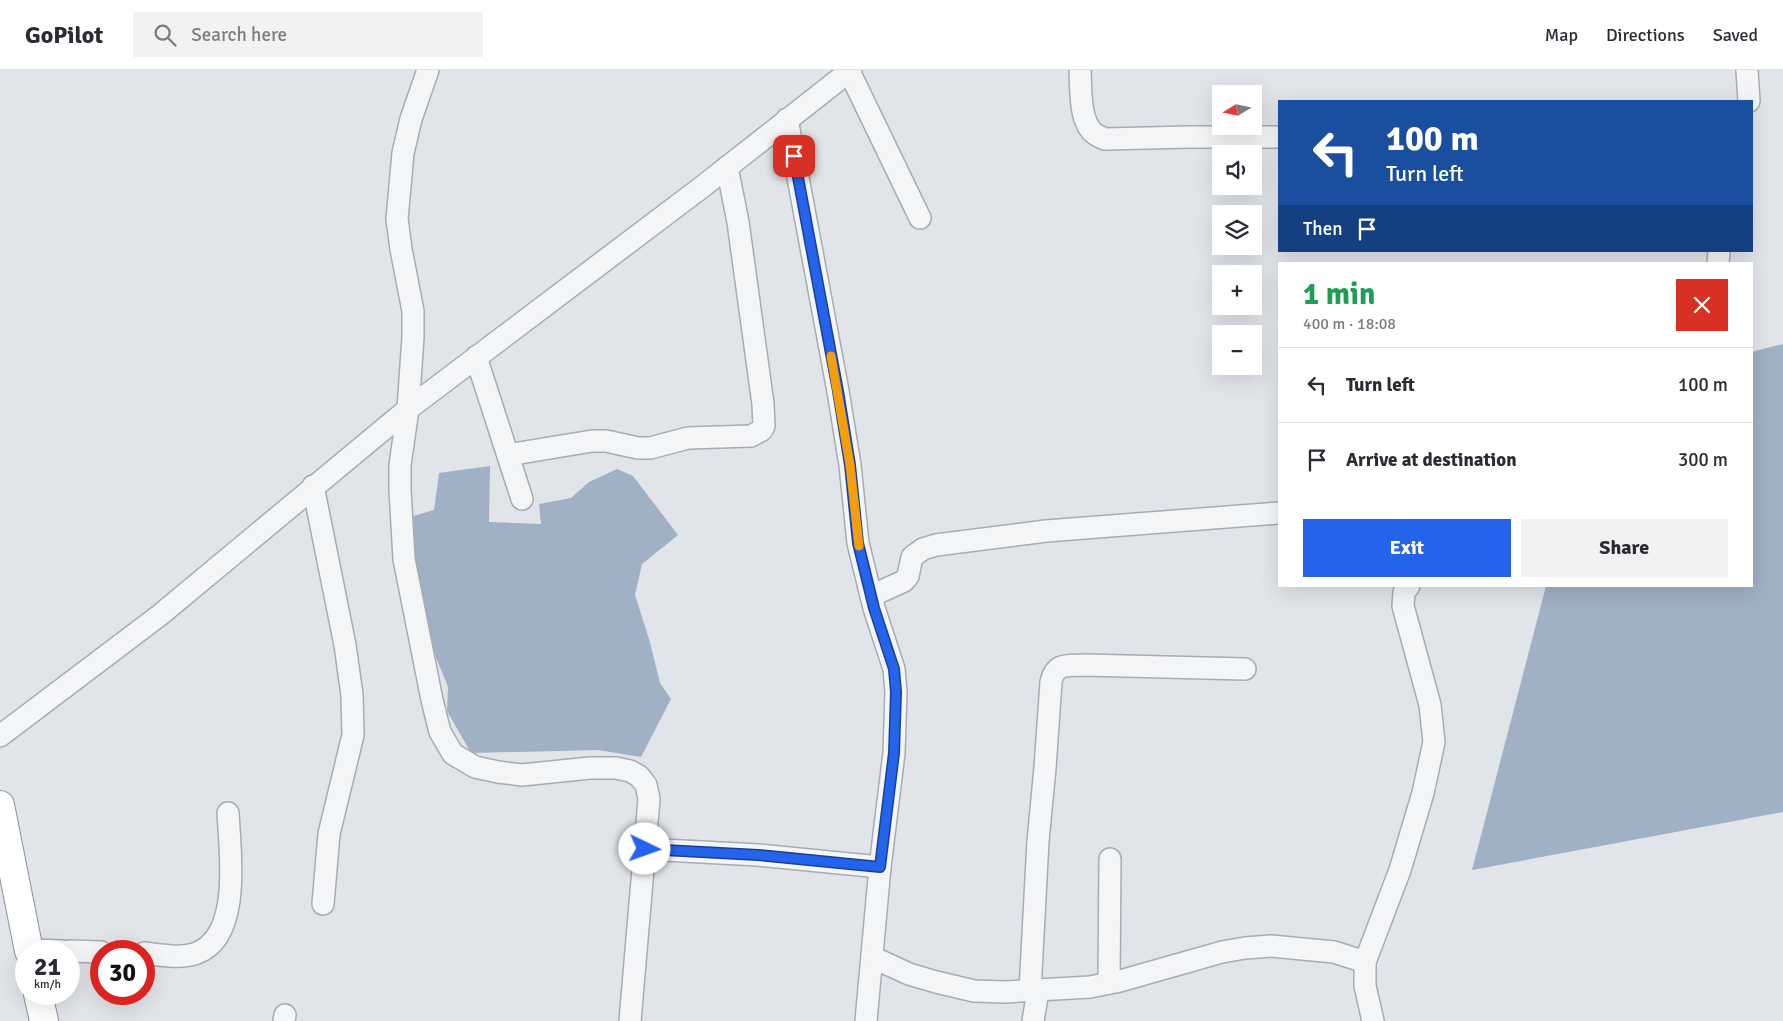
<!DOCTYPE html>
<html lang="en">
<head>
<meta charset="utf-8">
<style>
  body { margin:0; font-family:Signika,sans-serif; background:#f2f2f3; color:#2b2b33; height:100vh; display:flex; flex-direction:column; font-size:19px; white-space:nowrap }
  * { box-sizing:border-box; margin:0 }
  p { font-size:16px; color:#7c7c81 }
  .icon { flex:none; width:28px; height:28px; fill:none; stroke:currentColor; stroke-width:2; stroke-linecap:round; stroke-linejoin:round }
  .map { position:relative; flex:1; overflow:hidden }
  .panel { position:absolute; left:1278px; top:192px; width:475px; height:325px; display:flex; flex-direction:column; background:#fff; border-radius:0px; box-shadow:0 5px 20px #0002 }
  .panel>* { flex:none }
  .hud { position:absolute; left:1278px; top:30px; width:475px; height:152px; border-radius:0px; box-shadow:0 5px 20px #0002; background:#1a4fa0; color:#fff; overflow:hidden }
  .needle { width:32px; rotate:260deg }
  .buttons { position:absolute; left:1212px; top:15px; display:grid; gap:10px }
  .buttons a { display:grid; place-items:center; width:50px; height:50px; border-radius:0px; background:#fff; box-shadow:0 5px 20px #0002; font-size:25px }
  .speed { position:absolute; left:15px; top:870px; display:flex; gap:10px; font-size:25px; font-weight:700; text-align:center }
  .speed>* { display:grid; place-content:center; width:65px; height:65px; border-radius:50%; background:#fff; box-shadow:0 5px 20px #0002; line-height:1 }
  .speed small { font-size:12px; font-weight:400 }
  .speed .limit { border:8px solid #d22; background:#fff; color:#111 }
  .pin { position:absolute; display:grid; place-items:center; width:42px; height:42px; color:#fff; margin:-21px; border-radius:10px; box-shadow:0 2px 8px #0006 }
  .me { position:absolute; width:55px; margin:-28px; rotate:93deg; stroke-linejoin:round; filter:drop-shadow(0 0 4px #0008) }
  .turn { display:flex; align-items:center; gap:18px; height:105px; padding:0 25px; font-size:22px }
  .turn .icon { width:65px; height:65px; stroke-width:2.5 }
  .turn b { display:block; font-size:35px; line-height:42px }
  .then { display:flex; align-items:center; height:48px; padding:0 25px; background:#0003; gap:10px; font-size:19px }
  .round { display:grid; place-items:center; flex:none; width:52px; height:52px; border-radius:0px; background:#f2f2f3 }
  .summary { display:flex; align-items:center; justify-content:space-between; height:85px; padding:0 25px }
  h1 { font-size:30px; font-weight:700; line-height:38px; color:#1e9e55 }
  .cta { display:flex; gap:10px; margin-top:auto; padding:10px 25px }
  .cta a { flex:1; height:58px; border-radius:0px; background:#2563eb; color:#fff; font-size:20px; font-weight:700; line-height:58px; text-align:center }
  .cta a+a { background:#f2f2f3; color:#2b2b33 }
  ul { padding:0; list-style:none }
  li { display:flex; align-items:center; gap:15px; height:75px; padding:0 25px; border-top:1px solid #e1e1e2 }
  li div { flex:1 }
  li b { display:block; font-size:19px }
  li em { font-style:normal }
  header { display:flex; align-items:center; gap:30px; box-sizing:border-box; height:70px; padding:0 25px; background:#fff; border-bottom:1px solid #e1e1e2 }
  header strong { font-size:24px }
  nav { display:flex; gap:28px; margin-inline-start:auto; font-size:18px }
  .search { width:350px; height:45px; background:#f2f2f3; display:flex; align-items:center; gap:12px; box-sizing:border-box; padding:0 18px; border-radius:0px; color:#7c7c81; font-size:19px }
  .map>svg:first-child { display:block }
</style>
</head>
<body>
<header>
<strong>GoPilot</strong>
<div class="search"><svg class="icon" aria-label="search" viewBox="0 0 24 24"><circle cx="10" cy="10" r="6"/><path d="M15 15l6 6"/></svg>Search here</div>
<nav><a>Map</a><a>Directions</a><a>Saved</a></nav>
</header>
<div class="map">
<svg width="1783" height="951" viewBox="0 0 1783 951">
  <rect width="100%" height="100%" fill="#e1e4e9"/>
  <g fill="#a0b0c5">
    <polygon points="1783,274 1783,742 1472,800 1546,516 1751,516 1751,282"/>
    <polygon points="490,396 489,452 541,454 539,434 571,428 589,412 617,399 633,406 678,465 642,494 635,525 649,569 660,613 671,629 641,687 598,680 471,683 447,641 448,617 429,570 407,448 434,440 439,403"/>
  </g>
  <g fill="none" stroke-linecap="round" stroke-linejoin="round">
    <defs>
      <g id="minor">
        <polyline points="428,0 411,49 403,83 397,149 401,179 413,241 413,267 408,339 400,395 400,420 404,489 432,630 440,662 453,684 475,697 498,702 522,705 590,698 616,698 630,701 639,706 646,715 649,729 630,951"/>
        <path d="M1080 0C1081 18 1079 53 1095 64 1098 66 1102 68 1105 69L1190 67H1279"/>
        <polyline points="1747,0 1749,31"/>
        <polyline points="849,1 920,148"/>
        <polyline points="787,49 838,321 850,395 858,473 874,538 894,599 896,622 894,683 880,797 866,951"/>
        <polyline points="1718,194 1719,181"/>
        <polyline points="476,287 522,429"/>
        <polyline points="508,385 592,371 606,371 638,378 650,378 688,368 751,366 762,360 764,356 763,334 738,152 727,97"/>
        <polyline points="313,416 345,575 352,625 353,665 329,764 323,834"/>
        <polyline points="871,526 904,511 908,506 912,487 923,479 936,475 1046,461 1279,443"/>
        <polyline points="0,666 160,545 408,339 702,117 851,0"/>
        <polyline points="645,779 758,785 880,797"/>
        <polyline points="29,880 62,881"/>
        <polyline points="69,881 101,882"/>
        <path d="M144 883C160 885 182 889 197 883 242 866 230 781 228 743"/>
        <polyline points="872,887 909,904 936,912 974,921 1005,922 1090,917 1120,911 1222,882 1245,878 1271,876 1334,882 1365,892"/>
        <polyline points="1109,913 1110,789"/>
        <path d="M1030 921 1038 771 1045 698 1051 612C1055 592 1068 596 1085 595L1245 599"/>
        <polyline points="284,951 285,945"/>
        <polyline points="1033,951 1038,921"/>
        <polyline points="1373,951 1365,916 1365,892 1400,800 1423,723 1434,672 1430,635 1403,536 1404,522 1409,516"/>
      </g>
      <g id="highway">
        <polyline points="0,735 29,881"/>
        <polyline points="38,924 44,951"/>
      </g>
    </defs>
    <use href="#minor" stroke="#a7abb3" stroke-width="24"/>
    <use href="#highway" stroke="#8a919e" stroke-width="30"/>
    <use href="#minor" stroke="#f4f5f7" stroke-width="21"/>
    <use href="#highway" stroke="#fff" stroke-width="28"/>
  </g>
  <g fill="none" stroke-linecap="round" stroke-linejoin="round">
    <defs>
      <polyline id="route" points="645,779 758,785 880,797 894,683 896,622 894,599 874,538 858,473 850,395 838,321 794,86"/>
    </defs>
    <use href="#route" stroke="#184099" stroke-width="12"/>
    <use href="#route" stroke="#2563eb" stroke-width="9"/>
    <polyline stroke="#f59e0b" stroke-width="9" points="831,286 850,395 859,476"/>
  </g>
</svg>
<div class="buttons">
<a><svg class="needle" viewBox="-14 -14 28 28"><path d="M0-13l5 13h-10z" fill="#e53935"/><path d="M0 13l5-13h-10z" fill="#7c7c81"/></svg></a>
<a><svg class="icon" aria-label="sound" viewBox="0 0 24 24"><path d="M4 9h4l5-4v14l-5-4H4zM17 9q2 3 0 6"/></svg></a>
<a><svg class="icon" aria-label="layers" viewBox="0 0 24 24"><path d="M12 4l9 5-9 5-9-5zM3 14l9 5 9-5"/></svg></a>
<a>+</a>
<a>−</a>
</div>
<div class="speed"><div>21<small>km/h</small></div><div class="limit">30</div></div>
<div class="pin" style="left:794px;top:86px;background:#d93025"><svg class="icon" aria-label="arrive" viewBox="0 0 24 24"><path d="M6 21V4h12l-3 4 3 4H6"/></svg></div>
<svg class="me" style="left:645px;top:779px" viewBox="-20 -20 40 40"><circle r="19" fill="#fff"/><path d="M0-13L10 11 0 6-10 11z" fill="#2563eb"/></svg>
<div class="hud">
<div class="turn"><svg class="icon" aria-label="left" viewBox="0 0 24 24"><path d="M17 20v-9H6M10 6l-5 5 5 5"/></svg><div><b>100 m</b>Turn left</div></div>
<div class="then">Then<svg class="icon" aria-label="arrive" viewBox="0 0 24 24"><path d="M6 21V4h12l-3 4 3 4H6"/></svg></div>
</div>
<section class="panel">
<div class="summary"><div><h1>1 min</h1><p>400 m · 18:08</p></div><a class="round" style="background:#d93025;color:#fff"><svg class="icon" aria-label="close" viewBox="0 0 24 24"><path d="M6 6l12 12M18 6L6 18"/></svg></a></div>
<ul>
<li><svg class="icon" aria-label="left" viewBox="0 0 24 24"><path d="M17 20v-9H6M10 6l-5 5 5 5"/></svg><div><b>Turn left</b></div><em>100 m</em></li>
<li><svg class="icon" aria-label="arrive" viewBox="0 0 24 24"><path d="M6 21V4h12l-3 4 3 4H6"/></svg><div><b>Arrive at destination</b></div><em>300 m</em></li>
</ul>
<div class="cta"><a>Exit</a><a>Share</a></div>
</section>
</div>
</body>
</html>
